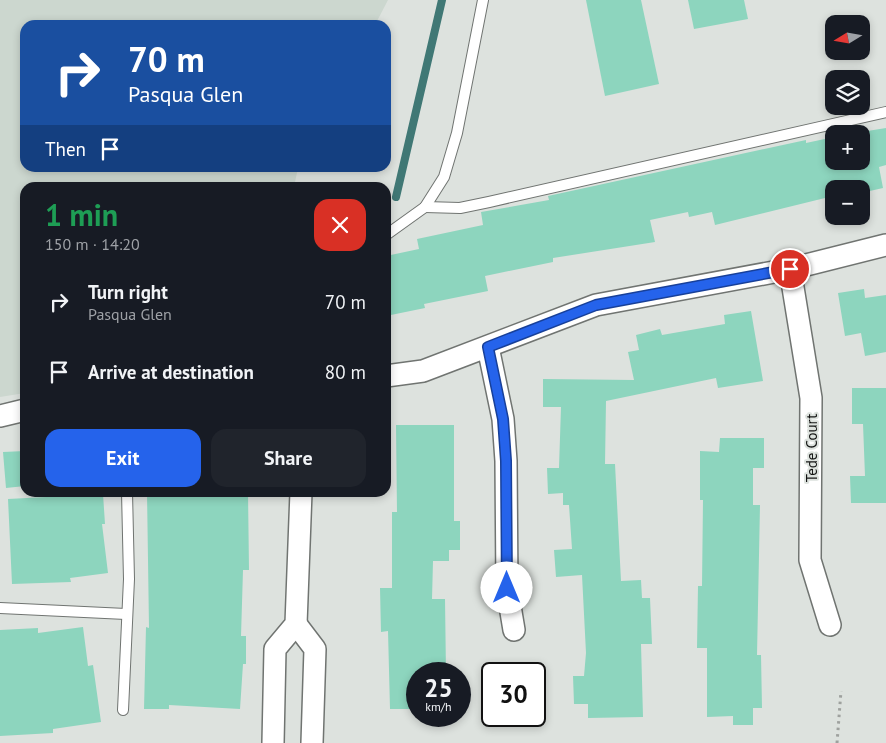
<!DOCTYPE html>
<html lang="en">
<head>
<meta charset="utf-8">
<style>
  body { margin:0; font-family:"PT Sans",sans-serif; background:#20242c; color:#f1f3f6; height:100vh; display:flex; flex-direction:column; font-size:19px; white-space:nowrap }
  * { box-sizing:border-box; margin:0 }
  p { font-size:16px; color:#9ea1a6 }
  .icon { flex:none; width:28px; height:28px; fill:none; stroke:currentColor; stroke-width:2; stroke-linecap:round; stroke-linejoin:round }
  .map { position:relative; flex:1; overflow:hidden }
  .panel { position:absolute; left:20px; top:182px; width:371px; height:315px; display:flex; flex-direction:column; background:#171b24; border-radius:15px; box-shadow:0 2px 8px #0003 }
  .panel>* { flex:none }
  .top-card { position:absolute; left:20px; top:20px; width:371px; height:152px; border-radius:15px; box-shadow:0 2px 8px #0003; background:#1a4fa0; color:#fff; overflow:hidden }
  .needle { width:32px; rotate:259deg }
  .tools { position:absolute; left:825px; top:15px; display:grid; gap:10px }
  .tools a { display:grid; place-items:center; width:45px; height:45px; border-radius:10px; background:#171b24; box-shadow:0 2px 8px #0003; font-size:25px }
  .speed { position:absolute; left:406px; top:662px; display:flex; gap:10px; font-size:25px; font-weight:700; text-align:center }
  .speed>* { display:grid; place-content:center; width:65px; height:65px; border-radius:50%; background:#171b24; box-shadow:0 2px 8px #0003; line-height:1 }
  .speed small { font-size:12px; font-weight:400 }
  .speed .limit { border:2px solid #111; border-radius:8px; background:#fff; color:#111 }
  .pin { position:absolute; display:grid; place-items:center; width:42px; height:42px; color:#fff; margin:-21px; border:2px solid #fff; border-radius:50%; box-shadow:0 1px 5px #0007 }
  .me { position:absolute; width:55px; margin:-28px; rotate:0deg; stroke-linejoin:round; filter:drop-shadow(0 0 4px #0008) }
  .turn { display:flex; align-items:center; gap:18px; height:105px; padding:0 25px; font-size:22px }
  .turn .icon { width:65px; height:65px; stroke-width:2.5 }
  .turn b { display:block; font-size:35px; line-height:42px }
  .then { display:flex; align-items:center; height:48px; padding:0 25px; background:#0003; gap:10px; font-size:19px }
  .round { display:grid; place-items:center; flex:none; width:52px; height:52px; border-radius:15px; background:#20242c }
  .summary { display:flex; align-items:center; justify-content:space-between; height:85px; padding:0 25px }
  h1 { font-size:30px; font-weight:700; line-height:38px; color:#1e9e55 }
  .action { display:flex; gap:10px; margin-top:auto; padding:10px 25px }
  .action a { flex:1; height:58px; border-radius:15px; background:#2563eb; color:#fff; font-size:20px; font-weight:700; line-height:58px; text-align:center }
  .action a+a { background:#20242c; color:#f1f3f6 }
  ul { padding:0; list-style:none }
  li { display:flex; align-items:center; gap:15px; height:70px; padding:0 25px }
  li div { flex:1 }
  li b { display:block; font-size:19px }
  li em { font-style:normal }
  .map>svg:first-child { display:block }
</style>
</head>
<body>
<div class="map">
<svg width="886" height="743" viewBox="0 0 886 743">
  <rect width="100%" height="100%" fill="#dde2de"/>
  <polygon fill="#ccd7cf" points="0,0 388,0 375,25 25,25 25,168 298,168 294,187 25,188 25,393 0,397"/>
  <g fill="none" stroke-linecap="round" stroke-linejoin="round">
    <polyline stroke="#407875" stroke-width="8" points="396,197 442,0"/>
  </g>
  <g fill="#8dd5be">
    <polygon points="586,0 641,0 659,84 605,96"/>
    <polygon points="688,0 744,0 748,19 694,29"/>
    <polygon points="886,128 886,165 879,167 883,188 861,193 861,189 834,189 834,199 825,200 825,198 715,225 712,212 689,217 688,212 650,220 655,242 553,258 553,262 485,276 488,291 424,304 425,308 386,316 386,256 419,249 417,239 483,225 481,212 549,200 548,196 806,140 806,143 834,137 834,161 861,161 861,134 849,134"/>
    <polygon points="864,289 865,298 886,295 886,352 865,356 861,333 845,336 838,293"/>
    <polygon points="751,311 763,381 718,388 716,378 606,401 605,464 615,464 621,581 641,580 642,598 650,598 652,644 641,644 643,717 588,718 588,704 574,704 573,676 584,676 586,653 582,575 556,577 554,550 572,549 569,505 563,505 563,493 548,494 547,468 559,468 561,407 543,407 543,379 634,380 628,352 639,350 636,335 660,329 662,335 725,324 724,315"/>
    <polygon points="852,388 886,388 886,503 851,503 850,476 865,476 863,424 852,424"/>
    <polygon points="396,425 454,425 454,521 460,521 460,550 449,550 449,561 433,561 432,599 445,599 446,674 418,674 418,709 390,709 388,631 381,632 380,588 392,588 392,512 397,512"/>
    <polygon points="720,438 764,438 764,468 753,468 753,505 760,505 757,655 761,655 762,708 753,708 753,725 733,725 733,716 707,717 707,648 697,648 698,586 702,586 703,500 700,500 700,451 719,452"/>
    <polygon points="25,451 25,486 6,488 3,452"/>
    <polygon points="147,492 248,492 249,570 243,570 241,636 246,636 246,664 243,664 240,709 169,705 169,709 144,709 146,627 149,628"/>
    <polygon points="103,494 105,524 102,524 108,573 70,578 71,582 12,584 8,499"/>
    <polygon points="83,627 88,666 93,665 101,722 53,729 53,733 0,736 0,630 38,628 38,633"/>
  </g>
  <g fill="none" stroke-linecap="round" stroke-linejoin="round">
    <defs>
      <g id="service">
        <polyline points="425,207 460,208 489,202 886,112"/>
        <polyline points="386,235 425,207 444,177 457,133 483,0"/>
        <polyline points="0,608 126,614"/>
        <polyline points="123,710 129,579 127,492"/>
      </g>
      <g id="minor">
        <polyline points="790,269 811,398 810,560 830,625"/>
        <polyline points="488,347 503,419 506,461 507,588 514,630"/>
        <polyline points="386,376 423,371 596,305 790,269 886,245"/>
        <polyline points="0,416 25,410"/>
        <polyline points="296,624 315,649 312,743"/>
        <polyline points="273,743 275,649 296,624 301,492"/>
      </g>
    </defs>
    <use href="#service" stroke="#707471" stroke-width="12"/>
    <use href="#minor" stroke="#707471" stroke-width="24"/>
    <polyline stroke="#9ea19e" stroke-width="3" stroke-dasharray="2.5 4" stroke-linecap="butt" points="837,743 841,691"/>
    <use href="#service" stroke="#fff" stroke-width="10"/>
    <use href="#minor" stroke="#fff" stroke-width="21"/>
  </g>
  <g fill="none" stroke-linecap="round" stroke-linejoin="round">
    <defs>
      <polyline id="route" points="507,588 506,461 503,419 488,347 596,305 790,269"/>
    </defs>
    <use href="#route" stroke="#184099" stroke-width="12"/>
    <use href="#route" stroke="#2563eb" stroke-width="9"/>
  </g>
  <g text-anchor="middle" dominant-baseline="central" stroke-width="4" stroke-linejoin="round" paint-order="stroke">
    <g font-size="15" fill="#121312" stroke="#dde2de">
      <text transform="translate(811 448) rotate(-90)">Tede Court</text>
    </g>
  </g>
</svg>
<div class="tools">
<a><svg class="needle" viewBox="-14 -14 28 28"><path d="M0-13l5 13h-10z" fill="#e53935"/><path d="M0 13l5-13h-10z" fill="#9ea1a6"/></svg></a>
<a><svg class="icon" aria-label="layers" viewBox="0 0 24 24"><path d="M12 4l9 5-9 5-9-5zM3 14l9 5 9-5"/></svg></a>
<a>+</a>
<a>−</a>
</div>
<div class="speed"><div>25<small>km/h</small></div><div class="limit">30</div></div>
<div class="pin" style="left:790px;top:269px;background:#d93025"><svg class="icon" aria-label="arrive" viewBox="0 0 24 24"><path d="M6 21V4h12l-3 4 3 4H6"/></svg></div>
<svg class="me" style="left:507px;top:588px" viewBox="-20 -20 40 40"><circle r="19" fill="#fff"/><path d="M0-13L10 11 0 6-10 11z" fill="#2563eb"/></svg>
<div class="top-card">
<div class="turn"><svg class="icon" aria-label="right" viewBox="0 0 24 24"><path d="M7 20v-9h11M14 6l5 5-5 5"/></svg><div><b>70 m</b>Pasqua Glen</div></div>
<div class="then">Then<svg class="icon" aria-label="arrive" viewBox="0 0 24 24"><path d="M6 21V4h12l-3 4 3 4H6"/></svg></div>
</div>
<section class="panel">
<div class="summary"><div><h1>1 min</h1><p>150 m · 14:20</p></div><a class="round" style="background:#d93025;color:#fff"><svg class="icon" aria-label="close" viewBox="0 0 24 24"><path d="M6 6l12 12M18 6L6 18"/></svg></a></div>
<ul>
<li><svg class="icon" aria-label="right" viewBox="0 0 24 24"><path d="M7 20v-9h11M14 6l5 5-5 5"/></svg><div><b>Turn right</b><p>Pasqua Glen</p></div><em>70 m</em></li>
<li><svg class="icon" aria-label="arrive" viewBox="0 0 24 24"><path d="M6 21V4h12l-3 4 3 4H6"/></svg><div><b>Arrive at destination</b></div><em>80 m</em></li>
</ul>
<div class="action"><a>Exit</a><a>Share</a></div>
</section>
</div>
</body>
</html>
